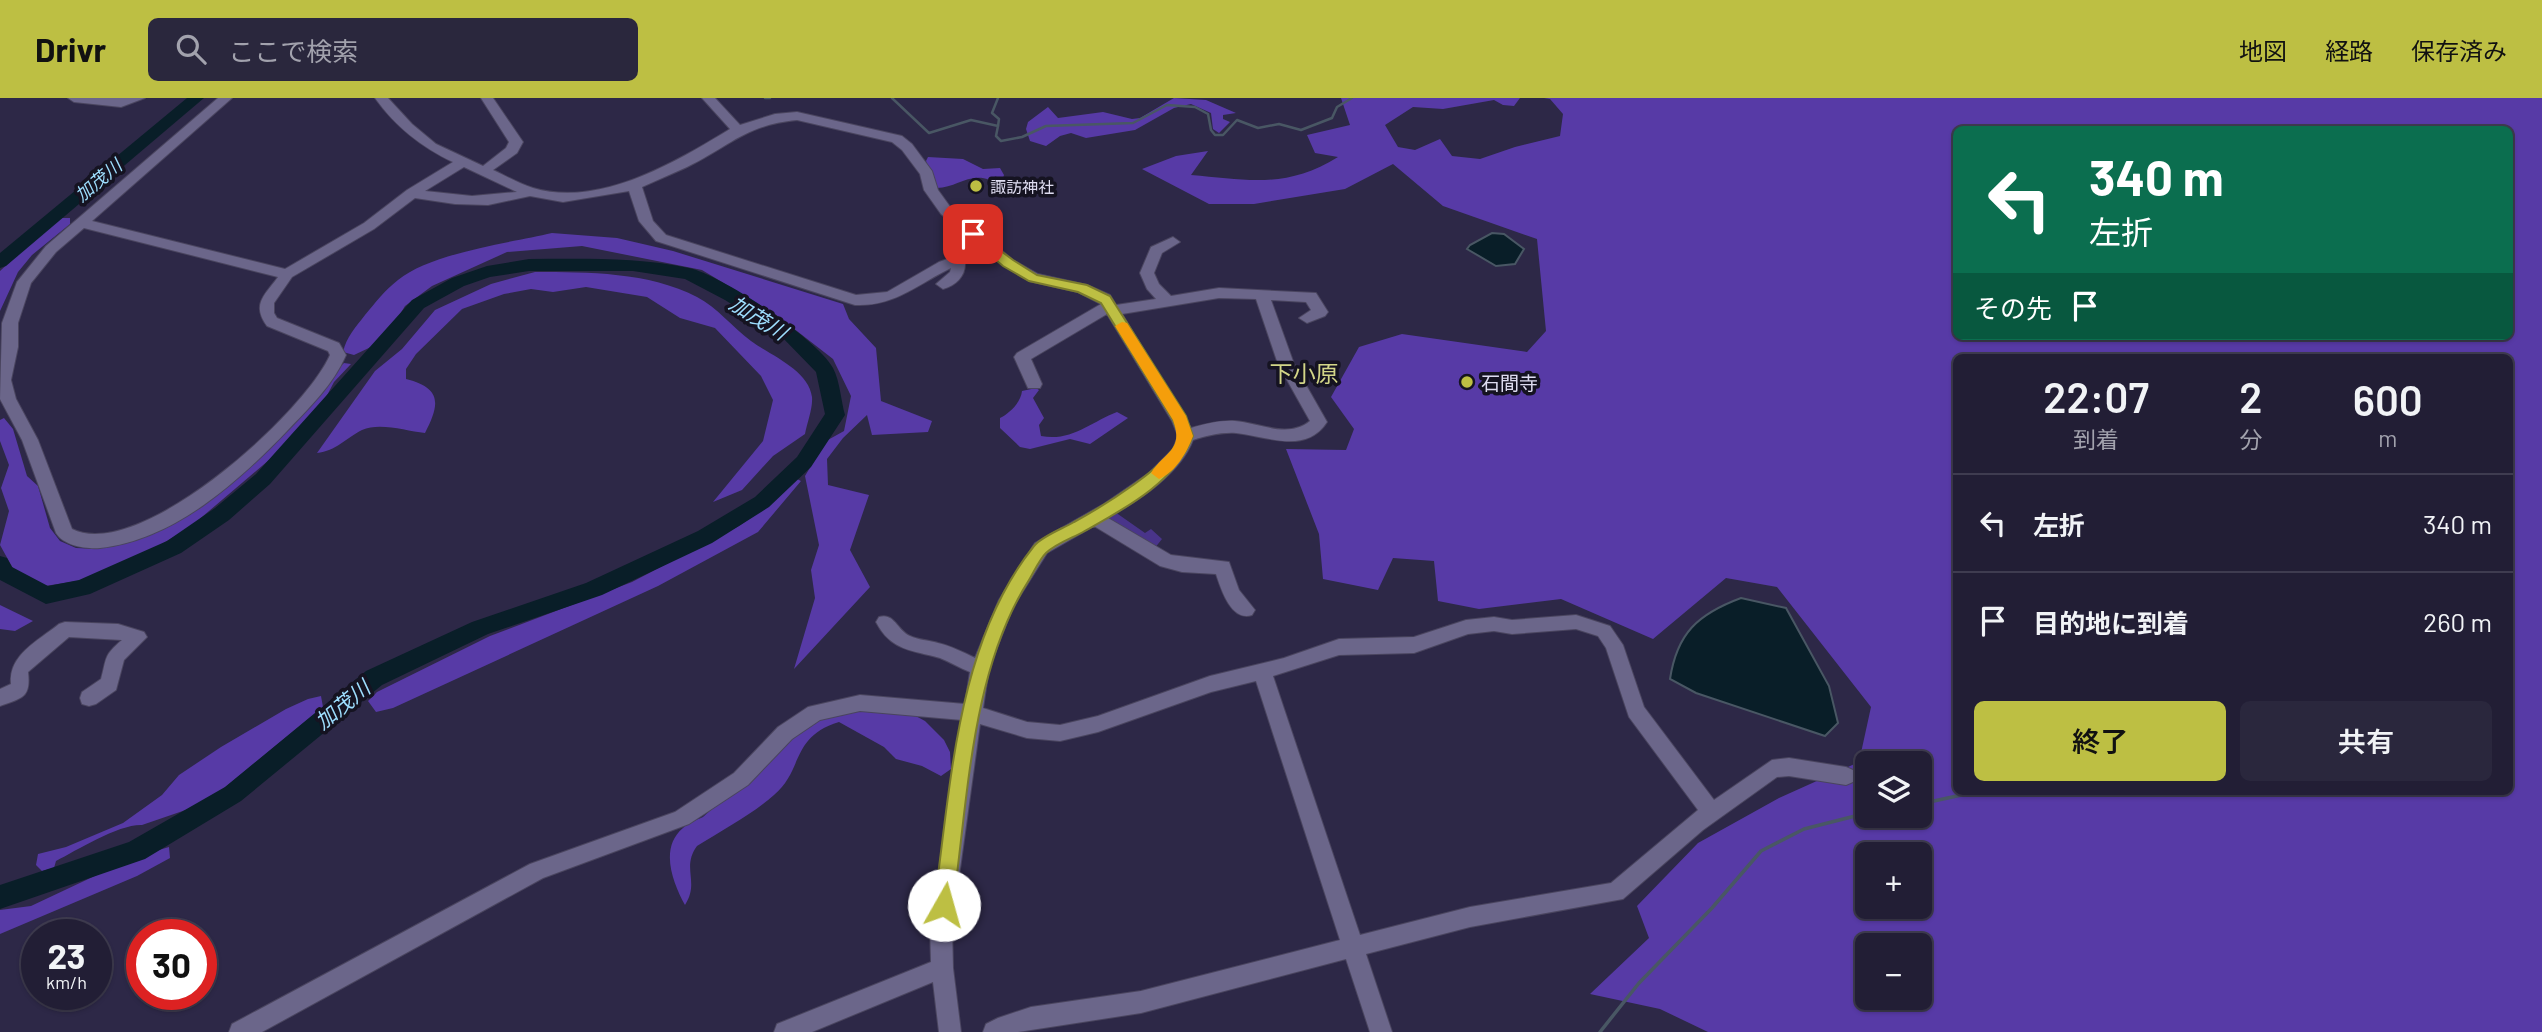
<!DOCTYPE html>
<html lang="ja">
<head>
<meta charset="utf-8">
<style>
  body { margin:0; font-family:Barlow,"Noto Sans JP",sans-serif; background:#2a273d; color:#f1f3f6; height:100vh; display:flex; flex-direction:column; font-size:26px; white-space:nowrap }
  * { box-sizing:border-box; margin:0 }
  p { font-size:23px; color:#a2a2ad }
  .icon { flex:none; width:38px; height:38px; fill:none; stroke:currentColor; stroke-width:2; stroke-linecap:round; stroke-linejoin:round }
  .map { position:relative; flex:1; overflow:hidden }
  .details { position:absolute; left:1953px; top:256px; width:560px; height:441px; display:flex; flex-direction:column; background:#221e35; border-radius:10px; box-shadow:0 2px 5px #0004,0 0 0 2px #3f3c50 }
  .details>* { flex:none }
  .banner { position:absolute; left:1953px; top:28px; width:560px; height:214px; border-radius:10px; box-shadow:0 2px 5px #0004,0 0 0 2px #3f3c50; background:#0b6e4f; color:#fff; overflow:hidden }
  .fabs { position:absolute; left:1855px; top:653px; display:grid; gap:14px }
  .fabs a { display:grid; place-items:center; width:77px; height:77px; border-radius:10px; background:#221e35; box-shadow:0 2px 5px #0004,0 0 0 2px #3f3c50; font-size:35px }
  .speed { position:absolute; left:21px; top:821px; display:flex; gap:14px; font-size:35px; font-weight:700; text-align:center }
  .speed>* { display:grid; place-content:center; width:91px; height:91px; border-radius:50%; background:#221e35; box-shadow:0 2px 5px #0004,0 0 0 2px #3f3c50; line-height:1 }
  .speed small { font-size:18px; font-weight:400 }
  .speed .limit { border:10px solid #d22; background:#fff; color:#111 }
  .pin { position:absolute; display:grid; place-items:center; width:60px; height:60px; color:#fff; margin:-30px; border-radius:14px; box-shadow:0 4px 10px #0006 }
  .me { position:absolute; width:77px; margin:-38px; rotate:7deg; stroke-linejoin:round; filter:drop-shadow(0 0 5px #0008) }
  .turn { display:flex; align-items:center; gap:24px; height:147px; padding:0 21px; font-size:32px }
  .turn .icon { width:91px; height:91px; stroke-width:2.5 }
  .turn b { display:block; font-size:49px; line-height:60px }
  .then { display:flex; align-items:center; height:66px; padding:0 21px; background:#0003; gap:14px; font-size:26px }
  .eta { display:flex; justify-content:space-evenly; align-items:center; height:119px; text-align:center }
  .eta b { font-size:42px; font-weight:600; line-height:49px }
  .primary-button { display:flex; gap:14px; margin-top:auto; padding:14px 21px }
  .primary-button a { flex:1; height:80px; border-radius:10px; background:#bdbf43; color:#111; font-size:28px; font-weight:600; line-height:80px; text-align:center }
  .primary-button a+a { background:#2a273d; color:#f1f3f6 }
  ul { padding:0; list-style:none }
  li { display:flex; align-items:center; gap:21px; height:98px; padding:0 21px; border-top:2px solid #3f3c50 }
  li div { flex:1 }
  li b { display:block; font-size:26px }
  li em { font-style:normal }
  header { display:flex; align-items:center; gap:42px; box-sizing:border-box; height:98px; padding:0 35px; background:#bdbf43; color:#111 }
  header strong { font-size:33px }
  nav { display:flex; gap:38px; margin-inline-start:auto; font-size:24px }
  .search { width:490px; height:63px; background:#2a273d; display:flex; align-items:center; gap:18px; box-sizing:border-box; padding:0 24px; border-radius:10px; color:#a2a2ad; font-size:26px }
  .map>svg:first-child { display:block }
</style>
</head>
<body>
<header>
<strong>Drivr</strong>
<div class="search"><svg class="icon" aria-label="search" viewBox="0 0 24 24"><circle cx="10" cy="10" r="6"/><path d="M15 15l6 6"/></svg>ここで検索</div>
<nav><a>地図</a><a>経路</a><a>保存済み</a></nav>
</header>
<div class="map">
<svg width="2542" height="934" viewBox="0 0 2542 934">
  <rect width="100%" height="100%" fill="#2d2847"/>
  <polygon fill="#49348a" points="1115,414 1145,435 1151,431 1162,441 1154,451 1103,422"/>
  <g fill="#573aa6" fill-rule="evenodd">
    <polygon points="1174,0 1206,2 1236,15 1223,17 1223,21 1230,24 1219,35 1213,31 1211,15 1191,6 1174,10 1135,32 1086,40 1071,35 1060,38 1046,48 1030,43 1026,31 1028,24 1048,9 1058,20 1103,14 1132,21 1140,20"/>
    <path d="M1341 0H1520L1514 8 1503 7 1494 2 1443 11 1413 9 1385 27 1398 49 1415 52 1440 41 1452 58 1480 61 1515 49 1560 38 1563 16 1550 1 1544 0H2542V934H1708L1660 911 1590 896 1649 840 1637 808 1698 745 1779 700 1859 664 1871 609 1777 489 1726 480 1653 541 1561 501 1479 511 1438 503 1434 463 1393 460 1378 492 1323 481 1319 436 1286 351 1346 352 1354 331 1331 299 1359 249 1402 236 1527 254 1546 233 1537 141 1443 108 1393 66 1345 91 1254 106H1209L1142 71 1176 58 1208 53 1191 77C1248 82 1287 91 1338 59L1315 55 1307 37 1350 27ZM1956 32H2510V238H1956ZM1956 259H2510V693H1956ZM1867 665H1920V718H1867ZM1867 756H1920V808H1867ZM1867 847H1920V900H1867Z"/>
    <path d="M928 59 963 61 983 71 1000 70 1004 77 1000 89 995 91 990 82C968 74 956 91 935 90L926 63Z"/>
    <polygon points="62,120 70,120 70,126 32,157 18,174 0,213 0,173 47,130"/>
    <path d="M552 135 617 140 673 153 843 206 849 221 876 250 881 303 932 323 928 334 872 337 867 317 843 340 827 361 828 387 869 397 850 452 870 489 794 571 815 500 811 472 819 447 805 378 826 343 844 333 851 298 833 261 775 216 702 172 582 148 507 154 432 188 405 208 391 231 373 248 354 257 343 254C347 238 355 230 365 217 375 205 385 192 398 182 431 155 509 145 552 135Z"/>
    <path d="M535 174C588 174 649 174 697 199 718 210 732 229 751 243 770 257 809 272 812 299 813 310 807 325 805 336L773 358 742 392 713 404 763 343 773 302 761 278 715 230 680 220 647 199 586 189 553 194 531 191 504 196 462 211 416 256 406 271V281C442 290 440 306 425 335 406 333 380 324 362 332 346 340 336 353 317 355L375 273 402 251 435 212 491 186Z"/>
    <polygon points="344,265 351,266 334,284 322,307 289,345 189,430 143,457 90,481 45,488 15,474 0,447 9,413 1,390 9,367 0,343 0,322 4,320 13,331 27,378 38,388 50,430 60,443 76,450 98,451 145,434 182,414"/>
    <path d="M1036 290 1039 292 1033 300 1044 320 1039 327 1041 338C1071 344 1091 324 1117 314L1128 320 1090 346 1070 341 1030 351 1020 349 1000 330V320C1010 315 1021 304 1022 293Z"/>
    <polygon points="795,380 801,383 758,434 658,488 393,610 376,614 368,603 377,594 490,538 632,484 739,428 755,417"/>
    <polygon points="0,507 33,523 15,533 0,531"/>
    <path d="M321 598 323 609 206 705 142 727C119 726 77 752 56 763L54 770 42 773 36 767 38 756 66 749 123 725 162 697 179 677 221 649 286 611 308 601Z"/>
    <path d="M861 610 894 616H912L925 623 944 642 950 654 951 671 941 678 922 668 896 661 884 649 839 624C790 639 804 672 774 697 751 717 722 732 697 748 681 770 700 784 685 807 673 785 659 750 683 730 688 725 696 722 703 719L809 623Z"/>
    <polygon points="169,749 170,760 137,778 0,836 0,812 31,808 135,759"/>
  </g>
  <g fill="#091e28" stroke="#495764" stroke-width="2">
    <polygon points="1492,135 1504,136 1524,151 1515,166 1496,168 1467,151 1470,147"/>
    <path d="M1741 500 1786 510 1829 588 1838 625 1825 638 1696 595 1670 581C1677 535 1698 516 1741 500Z"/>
  </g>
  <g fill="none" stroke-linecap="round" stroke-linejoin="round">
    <g stroke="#495764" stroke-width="2.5">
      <polyline points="765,0 770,0"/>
      <polyline points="892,0 929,35 971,22 998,28 996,38 1001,43 1022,39 1046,28 1133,25 1167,7 1195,9 1208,16 1211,32 1215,37 1223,37 1237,22 1258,30 1279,26 1301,32 1332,20 1337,9 1352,0"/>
      <polyline points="998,0 992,15 999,21 998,28"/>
    </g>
    <g stroke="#495764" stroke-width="3.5">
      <polyline points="1920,706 1980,693"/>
      <polyline points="1600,934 1639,885 1712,810 1761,753 1804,731 1867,715"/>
    </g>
    <g fill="#091e28" fill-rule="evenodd">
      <polygon points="187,0 204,0 6,168 0,170 0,155"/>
      <path d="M529 161C583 161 636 159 689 170 722 177 817 241 833 270 840 283 841 303 845 317L811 369 769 409 712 445 602 497 488 536 382 587 241 703 145 761 0 811V787L129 744 225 689 366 573 472 524 586 485 698 433 755 399 797 359 825 316 816 274 780 237 725 202 685 181 633 173H529L490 179 464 188 424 210 270 386 229 422 181 455 90 496 46 506 0 482V458L7 460 12 469 48 488 79 482 167 443 215 410 256 376 412 202 452 180 487 168Z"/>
    </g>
    <defs>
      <g id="minor">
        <polygon points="68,0 145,0 121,9 74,4"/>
        <path d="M218 0H232L92 123 285 171 364 125 407 92 453 64C421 49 396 29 375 0H388L412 26 436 46 483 68 506 50 509 44 481 0H493L523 44 517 55 493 72C506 78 520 86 533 90 599 110 676 64 730 31L702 0H715L740 27 775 16 797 14 902 38 912 46 932 73 938 92 951 110 1013 162 1038 176 1087 187 1110 197 1116 207 1156 201 1147 191 1140 175 1151 149 1173 139 1180 144 1162 155 1154 175 1159 186 1171 198 1219 190 1316 195 1328 214 1325 218 1307 225 1299 220 1311 212 1306 204 1271 202 1294 266 1327 324C1306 357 1266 338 1236 335 1221 334 1206 338 1193 342 1180 376 1139 402 1108 420L1171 457 1229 464 1239 492 1255 512 1252 517C1231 524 1221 491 1216 476L1182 474 1160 468 1094 428 1047 455 1013 509 989 570 983 610 1027 624 1060 627 1098 618 1210 578 1284 560 1339 541 1414 539 1466 522 1494 519 1512 522 1576 517 1610 528 1623 547 1644 609 1714 702 1772 662 1789 660 1846 669 1853 672 1856 678 1853 684 1846 687 1789 678 1777 679 1703 732 1623 801 1470 829 1366 856 1392 934H1370L1346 861 1141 915 1018 934H983L986 926 998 920 1031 909 1141 893 1340 842 1256 583 1211 594 1098 634 1060 643 1027 640 980 626 952 829 953 870 961 934H939L933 884 812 934H774L777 926 931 864 930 829 962 622 860 613 820 622 792 641 748 687 689 726 543 780 262 934H229L232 926 530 766 675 714 734 675 778 629 808 609 860 597 965 606 970 574C960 570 950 564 940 560 912 552 891 553 876 524L879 519C894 514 897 532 910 538 918 542 928 542 938 545 951 548 963 554 975 560L999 502 1035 445 1104 406 1149 375 1173 351 1178 338 1172 323 1107 216 1031 261 1042 286 1040 290H1028L1014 259 1017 255 1101 206 1078 194 1029 183 989 157 965 164C966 178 956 187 943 191L936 186 950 174 951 170C918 186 894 209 855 207L656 143 639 123 629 93 563 104 530 98 488 107 455 106 415 100 374 131 292 179 274 205V215L277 220 339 245 346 257C333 287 310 309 287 333 238 384 174 442 100 450 86 451 64 448 56 435L22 342 0 301 2 225 17 184 46 148ZM797 22 892 44 902 52 920 76 924 92 941 116 980 149 939 164 887 194 856 197 666 137 653 123 642 89C657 82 672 76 687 69 730 48 745 27 797 22ZM464 69 517 94 472 98 425 93ZM84 130 278 179C265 197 251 206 267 228L328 253 330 257C304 316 139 465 72 431L38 342 16 301 11 282 18 249V225L31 185 56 154ZM1219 200 1256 201 1278 266 1310 323C1288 341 1260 325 1235 323 1220 322 1205 326 1191 330L1122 216ZM1576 531 1598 538 1606 550 1629 619 1698 712 1611 785 1470 809 1360 837 1273 578 1339 557 1414 555 1468 536 1494 533 1512 536Z"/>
        <path d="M65 524 118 526 144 534 147 539 124 562 116 592 96 606 89 608 82 606 80 600 82 594 101 581C107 560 103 558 122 542L69 539 28 574C31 599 23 600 0 608V591L11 586C8 557 38 543 59 526Z"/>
      </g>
    </defs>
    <use href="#minor" stroke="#4a455f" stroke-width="2"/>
    <use href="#minor" fill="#6b668a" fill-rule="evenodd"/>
  </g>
  <path fill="#bdbf43" stroke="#7b7c2c" stroke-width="2" d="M973 132 1013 162 1037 177 1087 187 1110 198 1186 318 1193 338C1176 384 1124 411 1083 434 1072 440 1055 446 1046 455 1039 462 1034 474 1029 482 971 573 968 701 953 807L950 813 944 816 937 813 934 807C951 689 956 545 1034 448 1042 438 1062 431 1074 424 1096 412 1178 364 1178 338 1178 333 1175 327 1173 322L1101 205 1078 194 1029 183 1003 168 969 139 967 136Z"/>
  <path fill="#f59e0b" d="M1122 224 1127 225 1186 318 1193 338C1187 354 1176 374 1159 381L1151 375C1165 353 1184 353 1173 322L1115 228Z"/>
  <g fill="#bdbf43" stroke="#151321" stroke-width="2.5">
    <circle cx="976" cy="88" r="7"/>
    <circle cx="1467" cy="284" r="7"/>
  </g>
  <g text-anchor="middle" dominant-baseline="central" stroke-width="7" stroke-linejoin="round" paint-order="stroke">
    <g font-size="16" fill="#dedcf0" stroke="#151321" text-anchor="start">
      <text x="990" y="88">諏訪神社</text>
    </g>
    <g font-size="18" font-style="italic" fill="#9dddfd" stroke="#151321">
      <text transform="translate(98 82) rotate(-40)">加茂川</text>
    </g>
    <g font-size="19" fill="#dedcf0" stroke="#151321" text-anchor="start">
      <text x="1481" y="284">石間寺</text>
    </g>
    <g font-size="21" font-style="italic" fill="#9dddfd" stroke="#151321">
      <text transform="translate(759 219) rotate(32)">加茂川</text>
      <text transform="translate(342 606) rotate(-39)">加茂川</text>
    </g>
    <g font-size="23" fill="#d3d688" stroke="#151321">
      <text x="1304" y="275">下小原</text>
    </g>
  </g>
</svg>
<div class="fabs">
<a><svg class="icon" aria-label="layers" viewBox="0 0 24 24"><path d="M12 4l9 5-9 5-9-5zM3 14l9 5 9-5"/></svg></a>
<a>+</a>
<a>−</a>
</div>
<div class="speed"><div>23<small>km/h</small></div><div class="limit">30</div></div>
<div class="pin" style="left:973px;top:136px;background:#d93025"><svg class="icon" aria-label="arrive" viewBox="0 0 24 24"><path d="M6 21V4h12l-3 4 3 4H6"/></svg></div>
<svg class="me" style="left:944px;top:807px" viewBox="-20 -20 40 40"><circle r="19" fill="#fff"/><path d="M0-13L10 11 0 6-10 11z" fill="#bdbf43"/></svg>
<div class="banner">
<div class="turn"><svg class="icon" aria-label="left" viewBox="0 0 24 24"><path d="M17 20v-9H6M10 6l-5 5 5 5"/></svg><div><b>340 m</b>左折</div></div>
<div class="then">その先<svg class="icon" aria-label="arrive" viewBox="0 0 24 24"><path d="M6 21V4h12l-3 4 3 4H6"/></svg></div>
</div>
<section class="details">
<div class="eta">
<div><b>22:07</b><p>到着</p></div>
<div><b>2</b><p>分</p></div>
<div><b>600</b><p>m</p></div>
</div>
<ul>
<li><svg class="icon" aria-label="left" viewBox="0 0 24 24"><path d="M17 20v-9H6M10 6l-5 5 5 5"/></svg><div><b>左折</b></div><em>340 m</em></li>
<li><svg class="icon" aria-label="arrive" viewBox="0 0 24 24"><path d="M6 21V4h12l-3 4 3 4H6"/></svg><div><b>目的地に到着</b></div><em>260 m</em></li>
</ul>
<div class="primary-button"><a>終了</a><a>共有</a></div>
</section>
</div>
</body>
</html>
